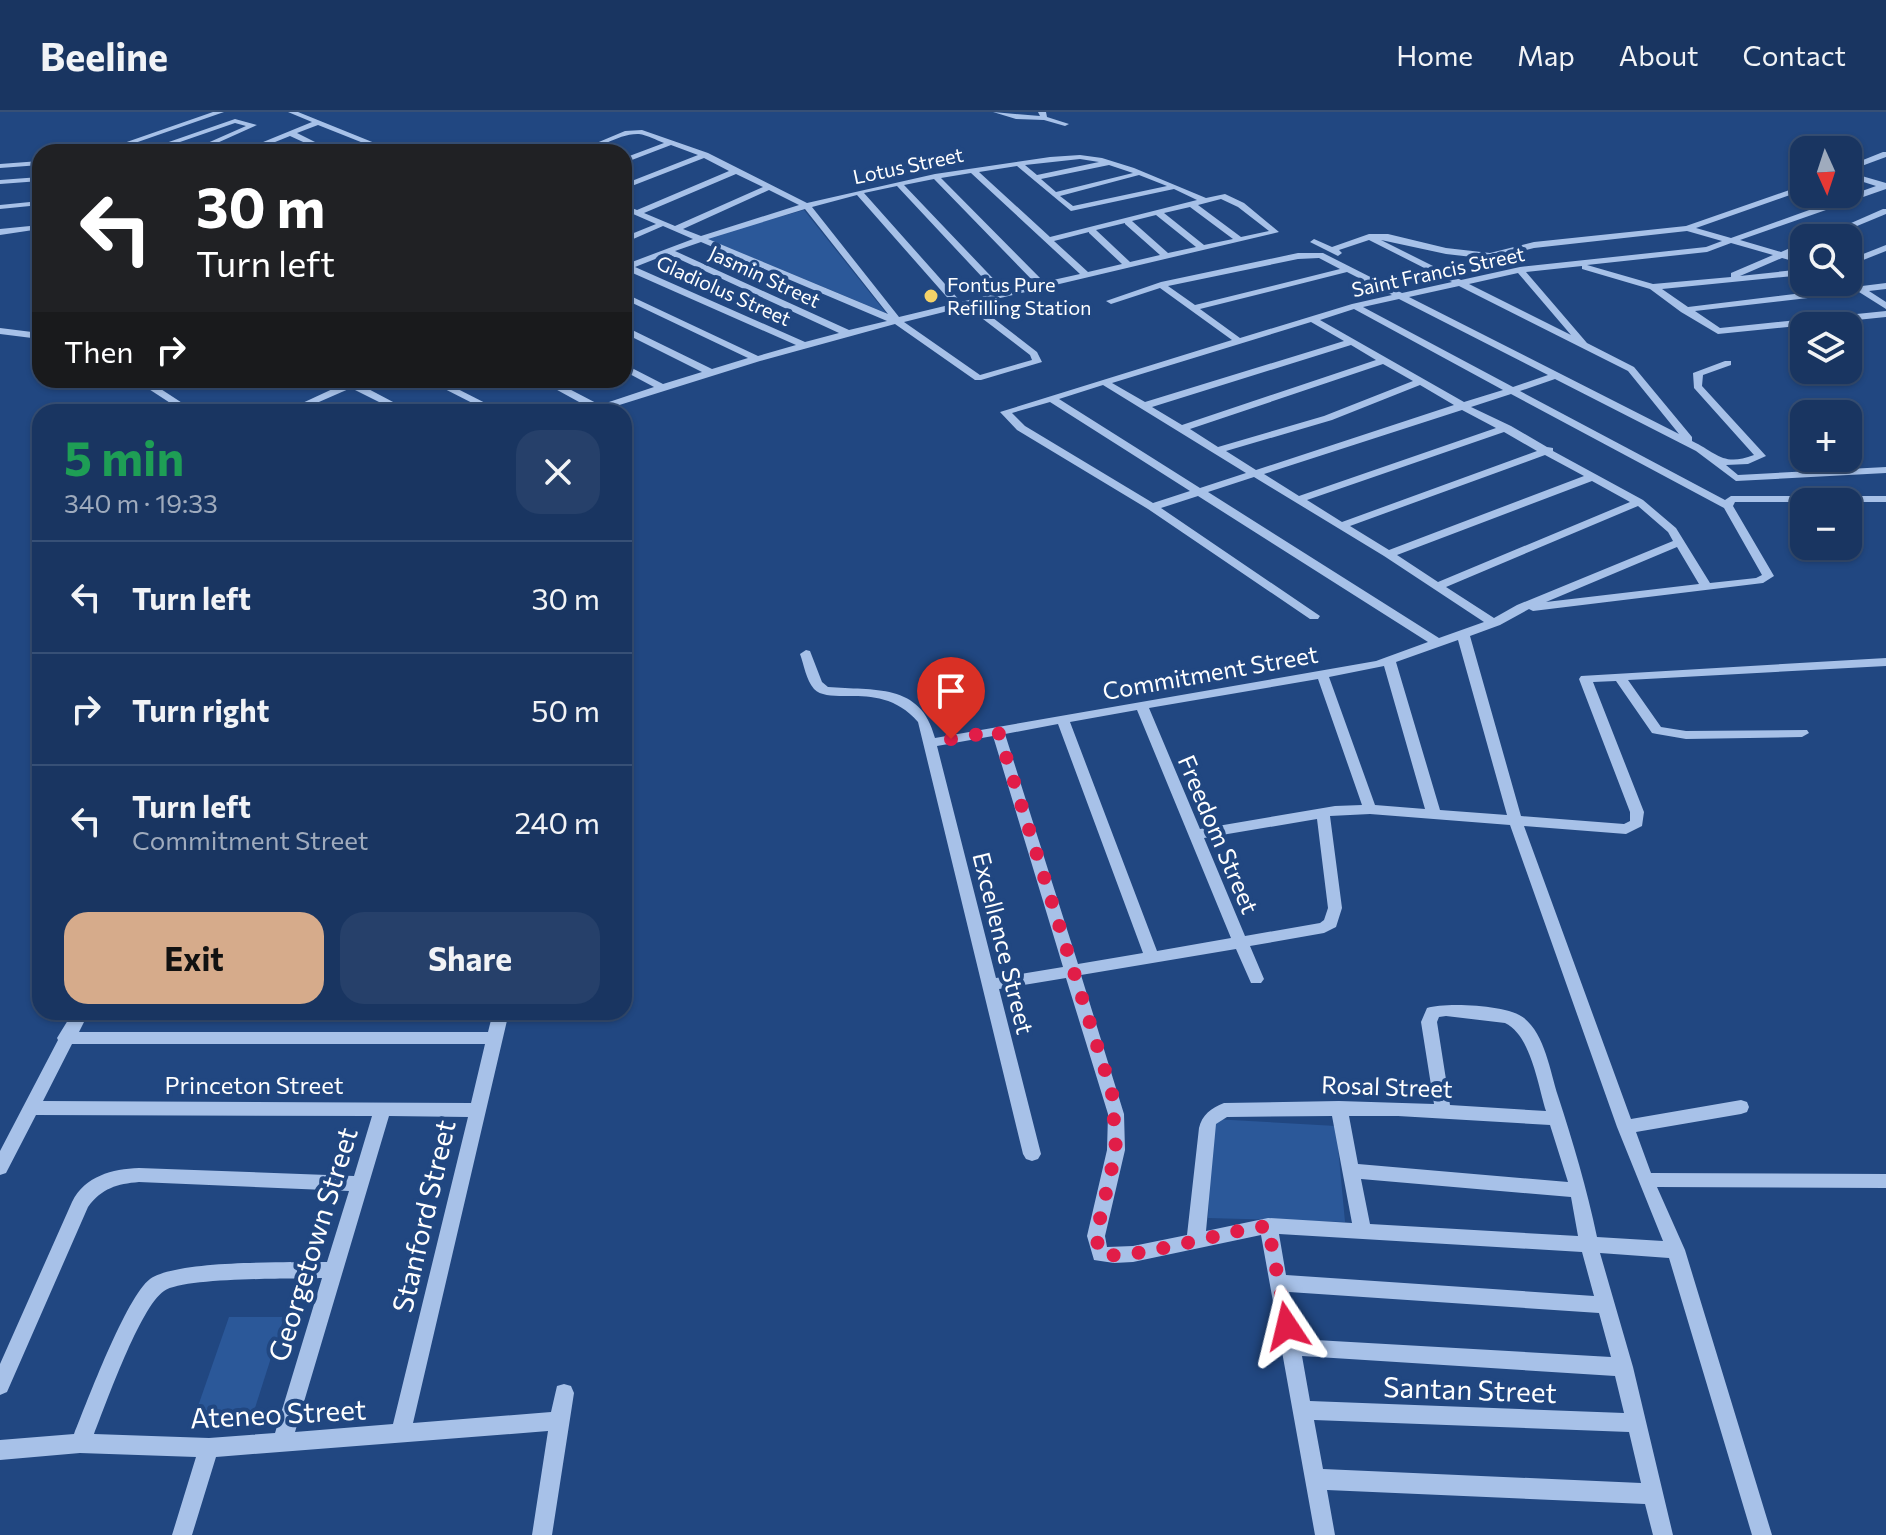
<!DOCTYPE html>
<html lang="en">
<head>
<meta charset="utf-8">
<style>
  body { margin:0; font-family:Commissioner,sans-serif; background:#26406a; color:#f1f3f6; height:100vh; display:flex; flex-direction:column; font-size:30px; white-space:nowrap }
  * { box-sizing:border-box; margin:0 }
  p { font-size:26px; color:#9fabbd }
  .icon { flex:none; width:44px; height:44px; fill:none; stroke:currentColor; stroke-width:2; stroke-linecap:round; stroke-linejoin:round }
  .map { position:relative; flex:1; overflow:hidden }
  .drawer { position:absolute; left:32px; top:292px; width:600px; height:616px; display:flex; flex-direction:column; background:#193561; border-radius:24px; box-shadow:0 2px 6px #0004,0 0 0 2px #375076 }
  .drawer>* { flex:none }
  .banner { position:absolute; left:32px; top:32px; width:600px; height:244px; border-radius:24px; box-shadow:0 2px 6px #0004,0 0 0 2px #375076; background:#202124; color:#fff; overflow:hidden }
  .needle { width:52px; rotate:177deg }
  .fabs { position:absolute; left:1790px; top:24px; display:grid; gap:16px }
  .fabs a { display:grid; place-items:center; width:72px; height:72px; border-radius:16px; background:#193561; box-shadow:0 2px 6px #0004,0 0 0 2px #375076; font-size:40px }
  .pin { position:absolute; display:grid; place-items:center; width:68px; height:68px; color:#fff; margin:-82px -34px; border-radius:50% 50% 50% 0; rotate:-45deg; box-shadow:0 0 8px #0007 }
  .pin .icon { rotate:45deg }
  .me { position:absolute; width:88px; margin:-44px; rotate:350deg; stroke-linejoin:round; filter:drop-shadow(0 0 6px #0008) }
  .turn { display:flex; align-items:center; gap:28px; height:168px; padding:0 32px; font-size:36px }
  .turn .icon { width:104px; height:104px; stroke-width:2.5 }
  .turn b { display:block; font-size:56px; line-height:68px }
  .then { display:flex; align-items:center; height:76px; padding:0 32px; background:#0003; gap:16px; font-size:30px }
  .round { display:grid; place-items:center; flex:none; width:84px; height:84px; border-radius:24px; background:#26406a }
  .head { display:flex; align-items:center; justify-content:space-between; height:136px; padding:0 32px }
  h1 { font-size:48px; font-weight:700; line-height:60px; color:#1e9e55 }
  .primary-button { display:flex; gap:16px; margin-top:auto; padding:16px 32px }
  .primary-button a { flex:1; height:92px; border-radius:24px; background:#d6ab8b; color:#111; font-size:32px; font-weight:700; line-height:92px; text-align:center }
  .primary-button a+a { background:#26406a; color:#f1f3f6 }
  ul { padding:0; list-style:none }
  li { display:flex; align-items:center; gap:24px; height:112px; padding:0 32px; border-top:2px solid #375076 }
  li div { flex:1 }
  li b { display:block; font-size:30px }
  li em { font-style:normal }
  header { display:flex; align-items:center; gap:48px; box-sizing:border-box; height:112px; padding:0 40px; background:#193561; border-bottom:2px solid #375076 }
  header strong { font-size:38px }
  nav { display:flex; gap:44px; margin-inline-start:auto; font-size:28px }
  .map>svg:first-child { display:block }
</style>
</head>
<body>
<header>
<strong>Beeline</strong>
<nav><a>Home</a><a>Map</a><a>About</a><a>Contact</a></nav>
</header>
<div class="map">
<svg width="1886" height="1423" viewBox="0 0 1886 1423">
  <rect width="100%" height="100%" fill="#214781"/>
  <g fill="#2b5899">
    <polygon points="804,98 886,201 705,126"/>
    <polygon points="1213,1007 1336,1014 1345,1110 1208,1106"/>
    <polygon points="229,1205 284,1205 254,1299 196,1300"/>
  </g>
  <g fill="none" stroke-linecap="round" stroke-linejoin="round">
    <g fill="#a7c1e8" fill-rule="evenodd">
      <polygon points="213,0 224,0 109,40 98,40"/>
      <polygon points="288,0 298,0 397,40 386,40 318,13 297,21 335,40 325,40 290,24 250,40 239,40 312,10"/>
      <polygon points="993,0 1040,4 1038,0 1046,0 1047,5 1069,12 1065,14 1044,8 1016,7"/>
      <polygon points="235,7 257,13 197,40 187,40 246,14 235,11 151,40 140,40"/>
      <path d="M642 18 708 41 807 91 935 62 1050 45 1080 43 1102 46 1134 56 1206 86 1225 82 1244 91 1279 120 975 192 1037 240 1042 250 981 268H975L895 212 760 249 597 300H582L590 296 539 268H552L600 293 654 275 624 259V252L663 272 702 260 624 221V214L712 257 748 246 624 187V181L758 244 796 233 628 159 624 160V153L693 127 663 114 624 131V125L656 112 624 98V93L637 98 729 59 704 46 624 77V72L698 43 671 33 624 51V46L664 31C656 28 647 23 639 22 617 21 597 40 575 40L625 19ZM1080 47 1099 50 1037 63 1025 53ZM1109 53 1133 61 1056 80 1041 67ZM1017 54 1071 99 1174 77 1197 88 1050 125 979 60ZM971 61 1080 162 1044 170 941 66ZM736 62 763 75 675 114 644 101ZM1139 63 1167 74 1073 94 1060 84ZM934 67 1036 172 1005 179 904 73ZM897 74 997 181 961 190 864 81ZM769 78 799 93 701 124 683 117ZM857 83 953 192 899 205 812 95ZM1221 87 1238 95 1269 119 1241 125 1198 93ZM1190 95 1233 127 1204 133 1164 101ZM805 97 888 202 708 127ZM1156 103 1196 135 1168 141 1132 109ZM1125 111V112L1160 143 1130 150 1096 118ZM1089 120V121L1122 152 1088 160 1054 129ZM701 130 887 209 849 218 675 139ZM668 142 839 221 805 230 635 155ZM966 194 1030 243 1032 248 980 263 904 210 956 197H963Z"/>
      <polygon points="1883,40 1886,40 1886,45 1848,59 1848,54"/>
      <polygon points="40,49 40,53 0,56 0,52"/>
      <path d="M1848 60 1886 71V77L1740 128 1781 140 1804 130V136L1790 142 1804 146V152L1782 146 1740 164 1804 157V163L1662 177 1688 195 1852 175 1844 170H1848V166L1862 174 1886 171V177L1869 179 1886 190V197L1859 180 1695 199 1720 216 1886 199V205L1718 222 1681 200 1650 177 1582 157V154L1526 160 1587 231 1634 255 1692 325V329C1717 341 1723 355 1754 343L1694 276 1693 261 1725 249H1731V253L1703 263 1702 274 1766 344 1748 352 1726 353 1738 363 1886 355V361L1736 369 1696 339 1555 267 1520 279 1725 388 1731 384H1886V390H1735L1733 394 1774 464 1763 471 1533 499 1529 497 1500 513 1470 524 1521 704 1624 712 1630 709V700L1579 567 1581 564 1886 546V554L1628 568 1661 615 1686 619 1807 618 1809 621 1802 625 1686 627 1657 622 1652 621 1616 569 1593 570 1644 700 1642 714 1626 722 1524 714 1631 1007 1741 988 1747 990 1749 995 1747 1000 1741 1002 1636 1020 1651 1061 1886 1062V1076L1657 1075 1685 1138 1772 1423H1752L1669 1146 1600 1141 1633 1255 1673 1423H1653L1645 1392 1327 1378 1335 1423H1315L1261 1123 1133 1150 1114 1151 1094 1148 1087 1124 1107 1038 1108 1002 1066 866 999 877 1041 1042 1038 1047 1032 1049 1026 1047 1023 1042 918 610C881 567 832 595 814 577 806 568 804 553 800 542L806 538 810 539 822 570 828 575C873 579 921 570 935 626L1376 549 1428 530 1198 384 1161 396 1320 504 1318 507H1310L1148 397 1017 318 1000 300 1232 228 1160 176 1111 192 1106 189 1161 170 1298 141H1323L1402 181 1452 170 1369 128 1339 138 1342 141 1338 144 1310 130 1314 127 1332 135 1369 122H1388L1446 136 1490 141 1534 130 1686 114 1804 73V78L1696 116 1731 126 1876 74 1848 65ZM1687 119 1722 129 1706 135 1520 155 1461 168 1381 128 1446 142 1490 147 1534 136ZM1731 131 1773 143 1731 161V165L1653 172 1587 153 1707 140ZM1319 146 1340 157 1195 193 1168 174 1298 147ZM1347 160 1392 183 1352 192 1240 226 1200 197ZM1518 161 1571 223 1469 172ZM1459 174 1628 259 1679 322 1409 185ZM1399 187 1548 263 1513 275 1363 195ZM1354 197 1503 278 1464 290 1320 208ZM1311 210 1344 229 1145 290 1112 271ZM1351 233 1376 248 1182 313 1152 295ZM1383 252 1413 269 1324 304 1218 335 1190 317ZM1103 273 1246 361 1200 376 1059 287ZM1420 273 1454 293 1256 358 1226 339 1332 308ZM1511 282 1724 396 1762 463 1756 466 1710 471 1676 416 1643 388 1553 339V336L1547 335 1511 314 1471 295ZM1050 290 1190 379 1153 391 1025 314 1012 301ZM1462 298 1496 316 1299 384 1264 362ZM1504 320 1537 339 1342 410 1307 388ZM1545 343 1584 364 1389 438 1350 414ZM1254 365 1384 444 1484 510 1439 526 1208 380ZM1592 369 1630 390 1438 470 1397 443ZM1638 394 1668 420 1673 429 1517 493 1494 506 1446 475ZM1677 435 1699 472 1546 490ZM1458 528 1507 703 1440 698 1396 550ZM1384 554 1425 697 1375 693 1329 565ZM1318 567 1362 693 1335 694 1200 717 1149 596ZM1137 598 1231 826 1157 839 1070 610ZM1058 612 1143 841 1078 852 1005 622ZM993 624 1063 855 996 866 937 634ZM1370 702 1510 713 1617 1015 1663 1129 1597 1125C1587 1077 1573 1030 1558 984 1550 959 1545 923 1524 906 1509 893 1446 890 1427 896L1421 910 1434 992 1339 989 1224 991C1211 996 1202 1003 1199 1016L1187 1123 1133 1134 1107 1135 1105 1124 1125 1038 1124 1002 1081 863 1236 837 1251 871H1261L1264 867 1250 834 1324 821 1336 815 1342 796 1330 704ZM1317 707 1328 796 1324 808 1320 811 1245 824 1204 726ZM1446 904 1505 911C1531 923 1538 974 1546 999L1450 993 1437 910 1439 905ZM1332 1004 1352 1111 1268 1106 1206 1119 1216 1012 1227 1005ZM1349 1004H1398L1550 1013 1568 1070 1358 1052ZM1361 1067 1571 1085 1578 1124 1370 1112ZM1279 1122 1582 1140 1594 1184 1286 1163ZM1289 1180 1599 1201 1611 1245 1298 1227ZM1302 1244 1615 1264 1624 1301 1310 1289ZM1314 1308 1629 1320 1641 1371 1323 1357Z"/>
      <polygon points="40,65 40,69 0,72 0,68"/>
      <polygon points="40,89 40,93 0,97 0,93"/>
      <polygon points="1883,97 1886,97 1886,102 1828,126 1817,126"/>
      <polygon points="40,113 40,117 0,123 0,117"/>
      <polygon points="1886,133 1886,139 1848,154 1848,148"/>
      <polygon points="0,216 40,221 40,227 0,222"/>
      <polygon points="135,268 147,268 196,300 184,300"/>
      <polygon points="352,268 365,268 359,272 412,300 399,300 351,276 296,300 283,300"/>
      <polygon points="427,268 440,268 503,300 490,300"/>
      <path d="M73 900H89L79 920H488L493 900H509L413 1311 551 1300 557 1274 564 1272 571 1274 574 1281 552 1423H532L548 1319 216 1345 192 1423H172L196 1345 80 1341 0 1348V1328L74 1322C87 1290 126 1185 150 1167 179 1147 289 1151 327 1150L349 1079 139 1070C117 1072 102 1076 88 1095L7 1280 0 1283V1252L72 1090C85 1064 112 1057 139 1056L354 1064 372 1004 36 1003 6 1061 0 1063V1039L58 928 57 926ZM72 932H485L471 991 43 989ZM389 1004 468 1005 393 1312 295 1320ZM322 1166 275 1321 209 1326 94 1322C106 1292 140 1195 164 1179 184 1165 293 1167 322 1166Z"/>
    </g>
  </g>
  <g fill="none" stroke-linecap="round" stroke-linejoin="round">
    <path stroke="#e11d48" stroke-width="14" stroke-dasharray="0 25.2" d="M951 627 998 619 1112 981 1116 1038 1096 1124 1100 1142C1129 1150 1228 1118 1268 1114L1287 1214"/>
  </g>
  <circle fill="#f5d268" stroke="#214781" stroke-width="3" cx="931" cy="184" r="8"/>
  <g text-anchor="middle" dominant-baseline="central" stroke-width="8" stroke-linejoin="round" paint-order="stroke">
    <g font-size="20" fill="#fff" stroke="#214781">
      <text transform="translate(908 53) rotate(-12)">Lotus Street</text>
      <text transform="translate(1438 159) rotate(-12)">Saint Francis Street</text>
      <text transform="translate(765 164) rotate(25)">Jasmin Street</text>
      <text transform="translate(724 178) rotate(24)">Gladiolus Street</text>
    </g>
    <g font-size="20" fill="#fff" stroke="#214781" text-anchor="start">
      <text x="947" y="172">Fontus Pure<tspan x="947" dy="23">Refilling Station</tspan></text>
    </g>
    <g font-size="24" fill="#fff" stroke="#214781">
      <text transform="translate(1210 560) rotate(-10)">Commitment Street</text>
      <text transform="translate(1219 722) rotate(67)">Freedom Street</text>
      <text transform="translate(1004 831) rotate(76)">Excellence Street</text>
      <text x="254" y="972">Princeton Street</text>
      <text transform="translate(1387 974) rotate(2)">Rosal Street</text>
    </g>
    <g font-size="28" fill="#fff" stroke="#214781">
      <text transform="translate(423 1104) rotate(-77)">Stanford Street</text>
      <text transform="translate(312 1132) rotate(-73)">Georgetown Street</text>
      <text transform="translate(1470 1277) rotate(2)">Santan Street</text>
      <text transform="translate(278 1301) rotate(-3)">Ateneo Street</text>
    </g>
  </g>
</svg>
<div class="fabs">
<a><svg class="needle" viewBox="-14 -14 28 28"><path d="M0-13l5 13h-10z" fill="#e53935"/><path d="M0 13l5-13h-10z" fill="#9fabbd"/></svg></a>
<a><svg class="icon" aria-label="search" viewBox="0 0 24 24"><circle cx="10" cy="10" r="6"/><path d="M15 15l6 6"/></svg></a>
<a><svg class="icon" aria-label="layers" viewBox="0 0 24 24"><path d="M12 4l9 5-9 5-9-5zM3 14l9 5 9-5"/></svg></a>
<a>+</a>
<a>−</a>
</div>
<div class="pin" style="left:951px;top:627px;background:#d93025"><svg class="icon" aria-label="arrive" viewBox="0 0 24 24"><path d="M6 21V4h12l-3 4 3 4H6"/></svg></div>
<svg class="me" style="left:1287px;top:1214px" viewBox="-20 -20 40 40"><path d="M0-17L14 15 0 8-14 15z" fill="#e11d48" stroke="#fff" stroke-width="4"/></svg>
<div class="banner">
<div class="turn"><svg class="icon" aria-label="left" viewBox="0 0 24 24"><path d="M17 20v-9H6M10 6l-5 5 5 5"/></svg><div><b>30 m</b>Turn left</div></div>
<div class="then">Then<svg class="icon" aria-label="right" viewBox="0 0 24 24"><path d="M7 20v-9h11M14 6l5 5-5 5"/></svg></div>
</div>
<section class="drawer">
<div class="head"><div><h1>5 min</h1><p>340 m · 19:33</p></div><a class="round"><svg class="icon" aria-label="close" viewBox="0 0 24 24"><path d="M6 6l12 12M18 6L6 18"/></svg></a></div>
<ul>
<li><svg class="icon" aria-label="left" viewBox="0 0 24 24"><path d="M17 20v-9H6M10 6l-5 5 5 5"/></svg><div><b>Turn left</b></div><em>30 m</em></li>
<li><svg class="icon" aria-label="right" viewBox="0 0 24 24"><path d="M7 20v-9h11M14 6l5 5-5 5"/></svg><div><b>Turn right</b></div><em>50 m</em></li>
<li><svg class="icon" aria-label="left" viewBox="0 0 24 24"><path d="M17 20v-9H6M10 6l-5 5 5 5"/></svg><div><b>Turn left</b><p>Commitment Street</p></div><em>240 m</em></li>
</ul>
<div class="primary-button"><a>Exit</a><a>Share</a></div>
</section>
</div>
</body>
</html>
